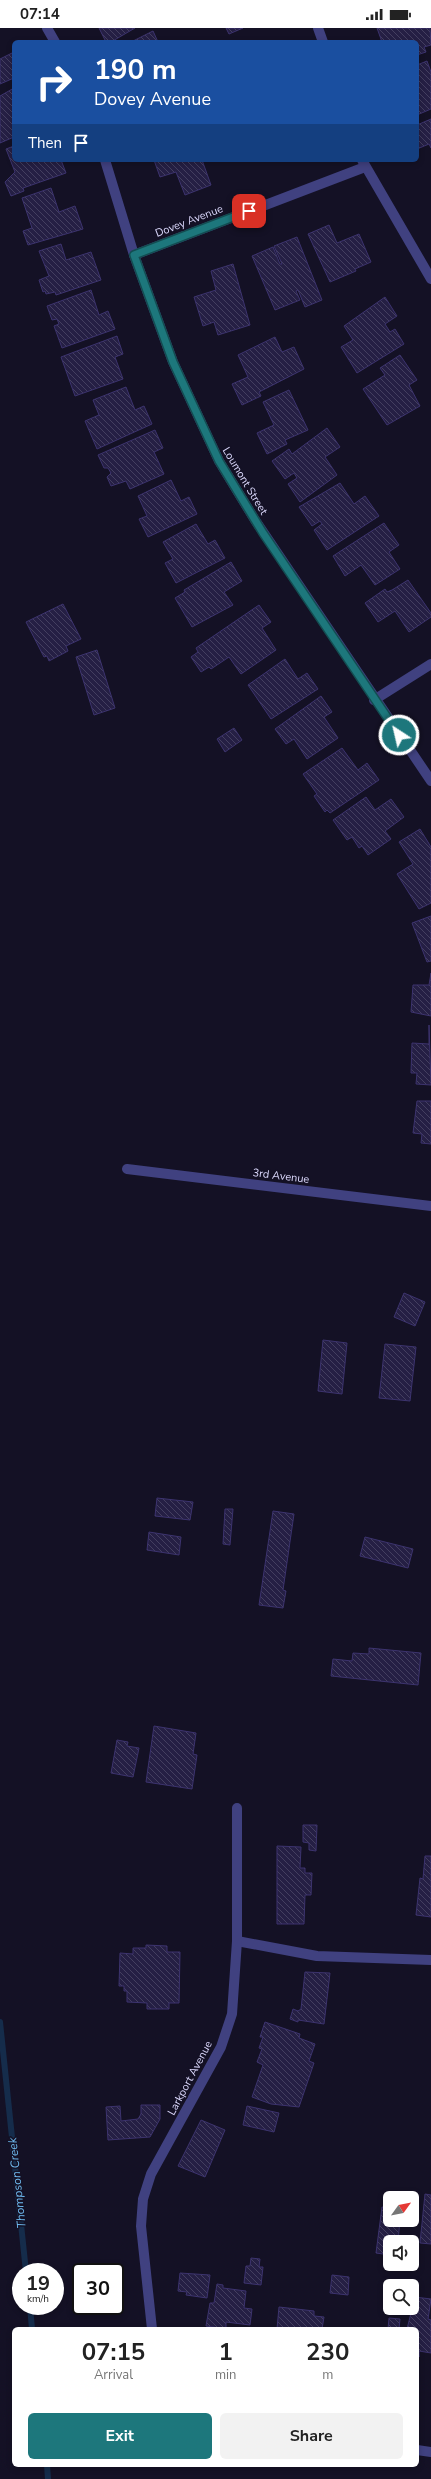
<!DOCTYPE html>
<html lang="en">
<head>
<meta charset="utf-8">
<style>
  body { margin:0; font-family:"Nunito Sans",sans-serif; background:#f2f2f2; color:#222; height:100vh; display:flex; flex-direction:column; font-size:15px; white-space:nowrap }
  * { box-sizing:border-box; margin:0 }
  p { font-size:13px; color:#767676 }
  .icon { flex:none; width:22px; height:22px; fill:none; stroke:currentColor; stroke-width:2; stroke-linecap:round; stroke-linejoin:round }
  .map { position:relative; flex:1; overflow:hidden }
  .side { position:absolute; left:12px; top:2299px; width:407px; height:140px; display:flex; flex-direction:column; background:#fff; border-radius:6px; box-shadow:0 2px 6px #0003 }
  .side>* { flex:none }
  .guide { position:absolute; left:12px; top:12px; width:407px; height:122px; border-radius:6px; box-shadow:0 2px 6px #0003; background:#1a4fa0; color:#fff; overflow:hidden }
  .needle { width:26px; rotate:57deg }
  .buttons { position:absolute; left:383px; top:2163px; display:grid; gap:8px }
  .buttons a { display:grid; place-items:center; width:36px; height:36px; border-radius:6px; background:#fff; box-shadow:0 2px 6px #0003; font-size:20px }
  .speed { position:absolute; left:12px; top:2235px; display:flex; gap:8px; font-size:20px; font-weight:700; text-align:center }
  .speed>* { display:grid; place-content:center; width:52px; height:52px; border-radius:50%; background:#fff; box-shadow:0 2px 6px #0003; line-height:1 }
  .speed small { font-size:10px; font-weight:400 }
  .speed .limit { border:2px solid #111; border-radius:6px; background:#fff; color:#111 }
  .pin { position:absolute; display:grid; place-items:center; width:34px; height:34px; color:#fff; margin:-17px; border-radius:8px; box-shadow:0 2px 6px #0006 }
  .me { position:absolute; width:44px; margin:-22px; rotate:325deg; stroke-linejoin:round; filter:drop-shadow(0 0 3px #0008) }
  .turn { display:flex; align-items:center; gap:14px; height:84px; padding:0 16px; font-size:18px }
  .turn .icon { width:52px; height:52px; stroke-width:2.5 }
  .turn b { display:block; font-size:28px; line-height:34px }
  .then { display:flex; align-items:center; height:38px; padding:0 16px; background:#0003; gap:8px; font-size:15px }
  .eta { display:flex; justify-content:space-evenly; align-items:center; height:68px; text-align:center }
  .eta b { font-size:24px; font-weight:700; line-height:28px }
  .primary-button { display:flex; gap:8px; margin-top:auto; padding:8px 16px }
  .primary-button a { flex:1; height:46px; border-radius:6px; background:#1d777c; color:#fff; font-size:16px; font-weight:700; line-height:46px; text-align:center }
  .primary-button a+a { background:#f2f2f2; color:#222 }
  .status { display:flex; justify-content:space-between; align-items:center; height:28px; padding:0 20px; background:#fff; direction:ltr }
  .status svg { height:11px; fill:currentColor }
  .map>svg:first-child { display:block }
</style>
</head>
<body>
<div class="status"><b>07:14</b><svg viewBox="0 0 49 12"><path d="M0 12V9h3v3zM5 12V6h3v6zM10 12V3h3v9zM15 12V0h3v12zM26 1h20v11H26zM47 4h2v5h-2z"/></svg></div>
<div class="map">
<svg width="431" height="2451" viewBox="0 0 431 2451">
  <defs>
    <pattern id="building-back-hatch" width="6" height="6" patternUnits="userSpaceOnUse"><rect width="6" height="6" fill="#251f44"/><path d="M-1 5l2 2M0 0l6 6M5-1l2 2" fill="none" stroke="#443f60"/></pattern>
  </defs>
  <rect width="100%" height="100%" fill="#141125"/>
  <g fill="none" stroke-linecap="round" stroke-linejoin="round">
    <g stroke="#152c4b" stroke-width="6">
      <polyline points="0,1994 26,2244"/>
      <polyline points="30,2278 32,2301"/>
      <polyline points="47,2437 48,2451"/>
    </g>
  </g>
  <g fill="url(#building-back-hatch)" stroke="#3c336e">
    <polygon points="99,0 135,0 111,14 106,14"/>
    <polygon points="226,0 243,0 229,6"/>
    <polygon points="377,0 430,0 431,17 424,19 426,24 417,27 417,14 382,14"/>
    <polygon points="153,3 158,14 131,14"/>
    <polygon points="12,25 14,29 14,50 0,56 0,31"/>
    <polygon points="427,33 431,44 431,81 417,87 417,37"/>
    <polygon points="14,60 14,109 0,115 0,68"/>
    <polygon points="431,91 431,120 429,116 417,121 417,97"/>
    <polygon points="14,118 14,132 61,132 66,145 23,160 24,163 11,168 5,154 15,144 6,121"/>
    <polygon points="154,132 202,132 211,157 185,167 176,144 160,149"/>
    <polygon points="51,160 59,184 75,178 83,201 28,217 23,203 32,200 22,170"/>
    <polygon points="329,197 337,215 359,206 371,234 355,241 356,243 330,254 308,206"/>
    <polygon points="297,209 322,272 305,279 298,262 296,263 300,272 275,282 252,228 273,219 280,236 282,236 274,218"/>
    <polygon points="61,216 66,232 91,224 101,252 56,267 55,264 46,266 45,263 43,264 39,252 49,248 39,223"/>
    <polygon points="233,236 250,297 218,307 214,294 203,298 194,269 216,262 211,243"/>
    <polygon points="91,262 99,287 108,283 115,301 62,320 54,298 59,296 57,291 52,292 47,278"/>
    <polygon points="385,269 397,288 385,296 390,304 395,301 404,316 357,345 341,319 353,312 344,298"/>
    <polygon points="117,308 123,326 115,329 123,351 75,368 61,329"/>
    <polygon points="275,309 282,324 294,319 304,341 259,364 261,368 242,377 232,356 248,349 238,327"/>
    <polygon points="400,327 417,352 409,357 420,378 387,397 363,361 385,347 380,340"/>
    <polygon points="126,359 135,382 144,378 152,396 97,421 85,393 99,387 93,372"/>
    <polygon points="289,362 308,402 285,412 287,416 267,426 257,405 274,397 263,374"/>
    <polygon points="327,400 340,419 325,429 337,447 300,474 288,456 297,450 294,445 285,451 272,433 289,421 292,426"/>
    <polygon points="155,402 163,420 154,424 164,446 130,461 126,453 111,458 107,449 111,445 108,440 104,440 98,427"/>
    <polygon points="171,452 181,473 189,469 197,486 148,509 139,491 147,488 138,468"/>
    <polygon points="340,455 354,476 365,468 379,488 327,522 314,502 322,496 320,493 312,498 299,479"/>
    <polygon points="384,495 399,517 389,524 400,541 375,557 361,537 345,548 333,528"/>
    <polygon points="196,496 208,516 215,512 225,530 176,555 165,535 173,531 163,514"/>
    <polygon points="231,534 242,553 224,564 233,577 192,599 175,570 185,564 184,562"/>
    <polygon points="408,552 431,585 431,589 409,604 395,583 378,594 365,575 385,561 387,564 392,562"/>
    <polygon points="63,576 81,611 66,618 68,623 49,633 47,628 44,629 26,594"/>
    <polygon points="259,577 271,594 262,600 276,622 241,646 229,629 211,641 209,639 201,644 191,629 198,624 196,620"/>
    <polygon points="97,622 115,680 94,687 76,629"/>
    <polygon points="285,631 298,651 307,645 318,661 271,691 248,657"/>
    <polygon points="321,668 332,684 324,689 338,710 307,731 294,711 286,716 275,701"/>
    <polygon points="234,700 242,712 225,724 217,711"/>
    <polygon points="342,720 358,742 367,735 379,752 330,785 327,782 325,784 314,768 317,766 303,746"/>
    <polygon points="366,769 375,782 391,771 404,789 385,803 391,811 368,827 362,818 359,820 352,809 347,812 333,792"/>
    <polygon points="420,801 431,819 431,875 419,881 397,846 413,836 399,814"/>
    <polygon points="431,888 431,933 427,934 412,895"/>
    <polygon points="431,945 431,988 411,984 413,957 429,957"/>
    <polygon points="429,997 431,1057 416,1056 417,1045 411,1045 412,1015 429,1016"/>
    <polygon points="417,1073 431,1073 431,1116 421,1115 422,1106 413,1105"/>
    <polygon points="404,1265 425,1274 415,1298 394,1289"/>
    <polygon points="323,1312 347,1315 342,1366 318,1363"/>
    <polygon points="385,1316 416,1319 410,1373 379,1370"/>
    <polygon points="157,1470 193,1474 190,1492 155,1488"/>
    <polygon points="225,1481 233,1481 230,1517 223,1516"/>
    <polygon points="273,1483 294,1486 283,1562 286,1563 283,1580 259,1577"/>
    <polygon points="149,1504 181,1509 179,1527 147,1522"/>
    <polygon points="365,1509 413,1521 408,1540 360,1528"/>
    <polygon points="369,1620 421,1625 418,1657 331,1648 333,1631 352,1633 353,1625 369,1626"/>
    <polygon points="154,1698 196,1705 193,1726 197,1727 192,1761 146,1754"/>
    <polygon points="117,1712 128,1714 127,1718 139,1720 133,1749 111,1745"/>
    <polygon points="303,1797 317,1797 316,1823 309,1822 309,1815 303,1814"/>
    <polygon points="277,1818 301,1819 300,1840 305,1840 305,1845 312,1845 311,1867 305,1867 304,1896 277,1896"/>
    <polygon points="425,1828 431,1828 431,1889 416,1887 420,1850 423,1851"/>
    <polygon points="146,1917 167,1918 167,1924 180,1924 179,1975 169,1975 169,1981 147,1981 147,1975 127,1974 127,1963 124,1963 124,1958 119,1958 120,1925 133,1926 133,1920 146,1920"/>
    <polygon points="305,1944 330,1945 324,1996 298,1992 298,1994 290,1991 293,1981 298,1983 301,1981"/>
    <polygon points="265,1994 300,2006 299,2010 315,2016 309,2033 314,2035 299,2079 271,2076 252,2069 263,2037 257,2034 262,2021 259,2020 263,2009 260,2009"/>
    <polygon points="141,2077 160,2077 160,2091 150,2109 108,2112 106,2079 120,2078 121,2093 138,2091 141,2086"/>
    <polygon points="247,2078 279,2085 274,2104 243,2097"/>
    <polygon points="201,2092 225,2102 205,2149 178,2138"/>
    <polygon points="425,2166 431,2167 431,2216 420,2215"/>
    <polygon points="382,2179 390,2180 390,2192 400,2192 398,2214 390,2214 390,2227 376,2225"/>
    <polygon points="251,2230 260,2231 259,2239 263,2239 261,2257 244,2255 246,2238 250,2238"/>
    <polygon points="180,2245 210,2247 207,2270 186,2267 187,2264 178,2263"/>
    <polygon points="332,2247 349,2249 348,2267 330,2265"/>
    <polygon points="217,2256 223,2257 223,2260 246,2263 244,2280 252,2281 250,2297 226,2294 226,2301 206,2298 210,2275 214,2275"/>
    <polygon points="415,2269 431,2271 428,2291 431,2292 431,2325 419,2323 419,2329 417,2301 407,2301"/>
    <polygon points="279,2279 314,2283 314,2288 324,2289 322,2301 277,2301"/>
    <polygon points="389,2290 400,2291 399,2301 388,2301"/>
  </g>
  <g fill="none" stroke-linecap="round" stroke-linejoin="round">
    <g stroke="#404180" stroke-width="10">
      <polyline points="47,0 55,14"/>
      <polyline points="318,0 323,14"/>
      <polyline points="105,132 134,227 173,334 219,433 255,492 431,753"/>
      <polyline points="362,132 431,251"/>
      <polyline points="134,227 365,139"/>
      <polyline points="374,672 431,636"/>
      <polyline points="127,1141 431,1178"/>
      <polyline points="237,1913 317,1928 431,1932"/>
      <polyline points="152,2301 141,2198 143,2171 151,2146 221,2019 232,1986 237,1913 237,1780"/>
      <polyline points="417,2422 431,2424"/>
    </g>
  </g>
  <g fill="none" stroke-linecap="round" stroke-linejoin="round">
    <defs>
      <polyline id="route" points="249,183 134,227 173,334 219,433 263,505 399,707"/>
    </defs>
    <use href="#route" stroke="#134d51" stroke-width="10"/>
    <use href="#route" stroke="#1d777c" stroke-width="7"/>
  </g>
  <g text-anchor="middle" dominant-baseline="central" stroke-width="3" stroke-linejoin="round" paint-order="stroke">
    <g font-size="11" fill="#dbd8fc" stroke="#141125">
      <text transform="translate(189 193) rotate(-21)">Dovey Avenue</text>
      <text transform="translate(245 453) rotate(59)">Loumont Street</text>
      <text transform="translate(281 1148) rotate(7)">3rd Avenue</text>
      <text transform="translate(190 2050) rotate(-62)">Larkport Avenue</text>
    </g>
    <g font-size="12" font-style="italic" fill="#70bcf2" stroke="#141125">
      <text transform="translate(17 2155) rotate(-96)">Thompson Creek</text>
    </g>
  </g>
</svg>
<div class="buttons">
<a><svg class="needle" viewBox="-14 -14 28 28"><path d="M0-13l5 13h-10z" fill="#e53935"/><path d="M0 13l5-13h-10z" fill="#767676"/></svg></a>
<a><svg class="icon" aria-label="sound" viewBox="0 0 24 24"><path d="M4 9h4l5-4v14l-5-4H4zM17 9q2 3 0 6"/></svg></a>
<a><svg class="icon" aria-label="search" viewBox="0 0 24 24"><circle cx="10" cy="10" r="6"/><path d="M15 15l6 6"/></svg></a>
</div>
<div class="speed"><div>19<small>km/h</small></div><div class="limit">30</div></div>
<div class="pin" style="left:249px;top:183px;background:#d93025"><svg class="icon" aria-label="arrive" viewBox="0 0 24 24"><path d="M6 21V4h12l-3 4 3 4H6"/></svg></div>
<svg class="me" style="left:399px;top:707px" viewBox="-20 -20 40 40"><circle r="17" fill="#1d777c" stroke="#fff" stroke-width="3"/><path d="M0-11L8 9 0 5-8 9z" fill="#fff"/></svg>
<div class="guide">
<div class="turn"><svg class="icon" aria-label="right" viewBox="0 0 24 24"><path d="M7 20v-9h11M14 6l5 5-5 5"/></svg><div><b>190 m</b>Dovey Avenue</div></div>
<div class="then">Then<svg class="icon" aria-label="arrive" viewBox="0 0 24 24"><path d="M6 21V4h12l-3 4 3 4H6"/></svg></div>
</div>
<section class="side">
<div class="eta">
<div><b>07:15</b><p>Arrival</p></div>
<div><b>1</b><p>min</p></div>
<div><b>230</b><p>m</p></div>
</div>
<div class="primary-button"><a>Exit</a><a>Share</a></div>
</section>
</div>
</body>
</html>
